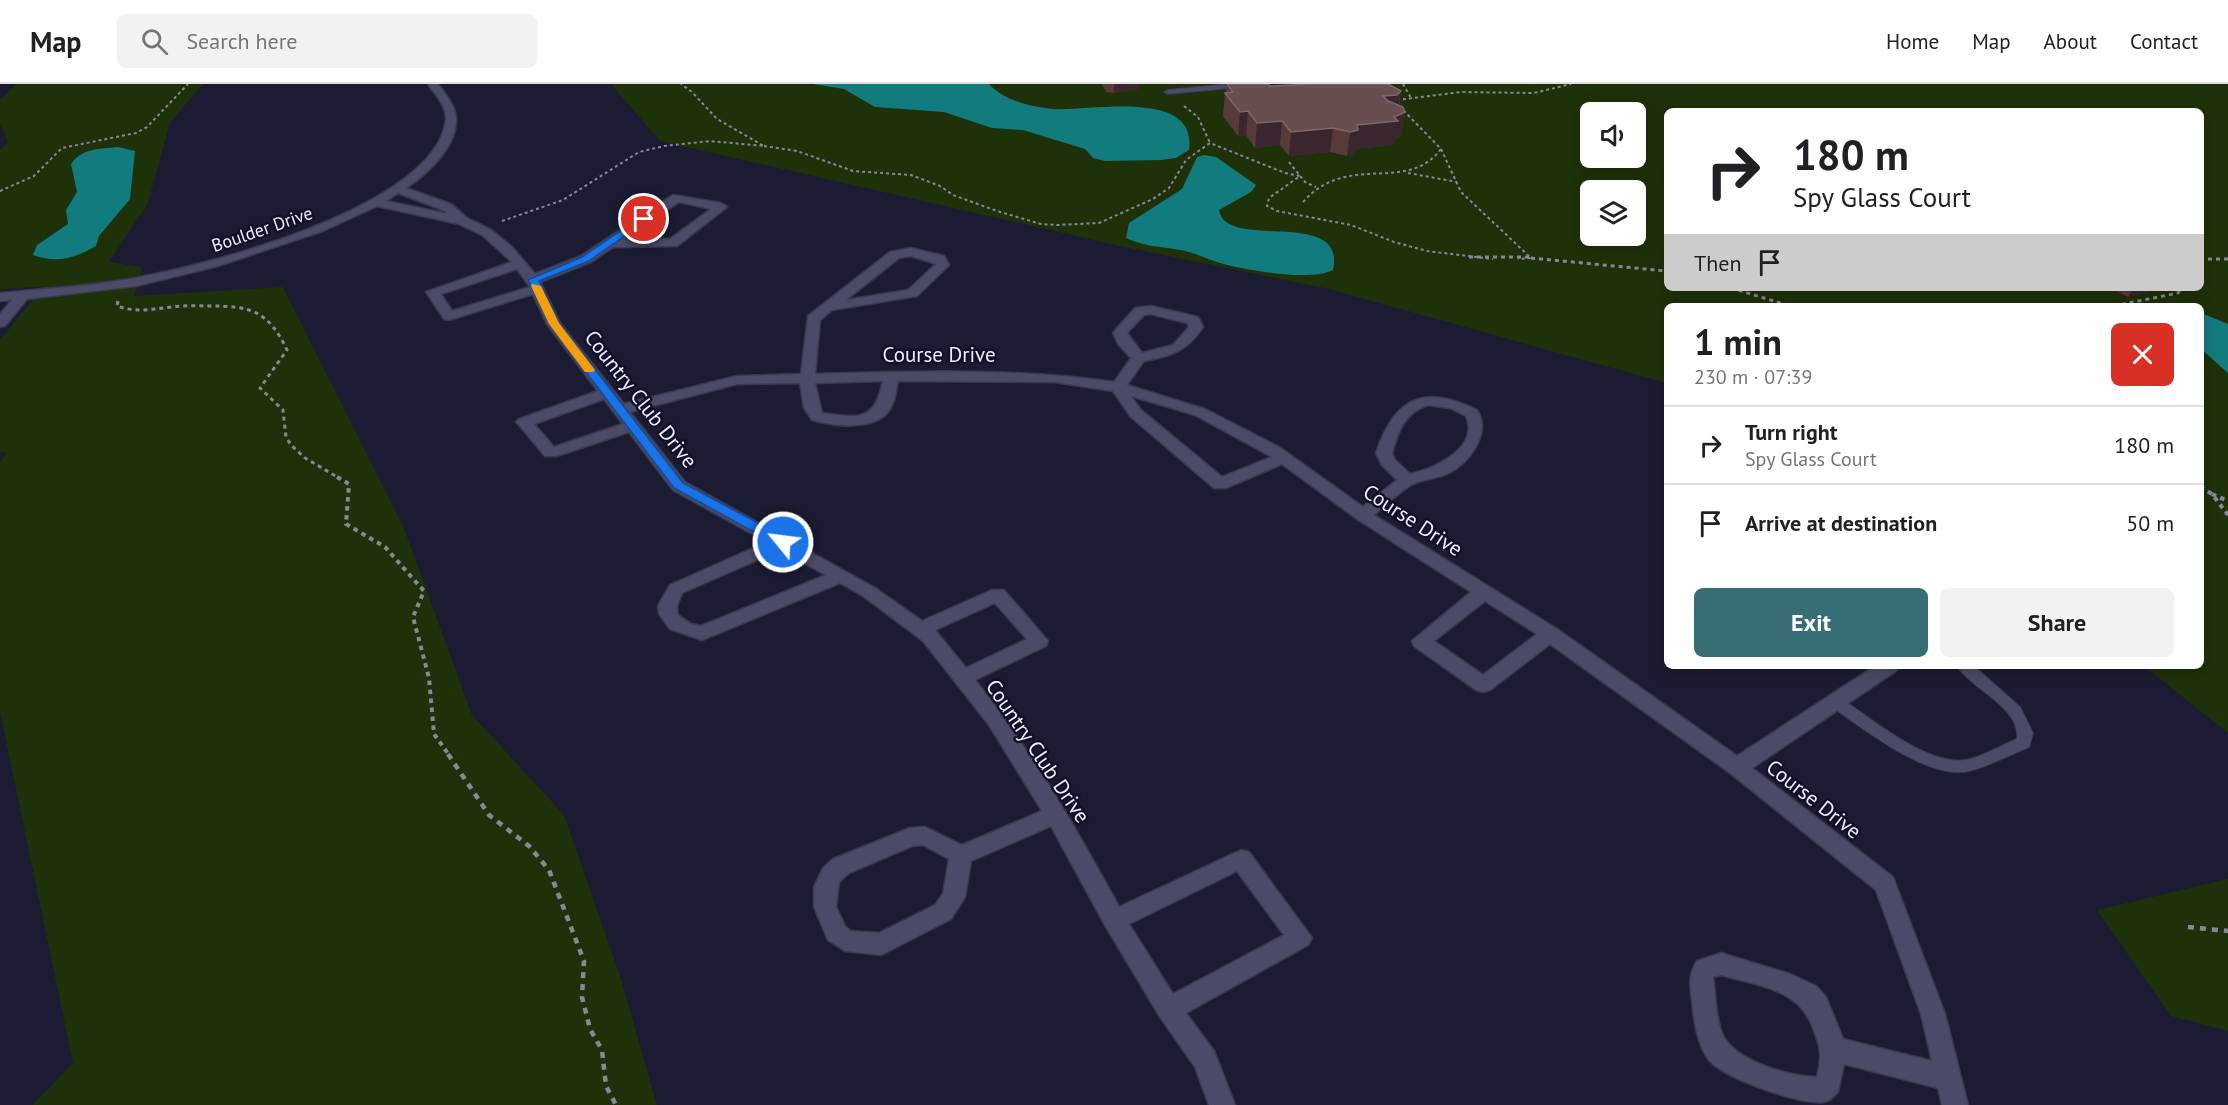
<!DOCTYPE html>
<html lang="en">
<head>
<meta charset="utf-8">
<style>
  body { margin:0; font-family:"PT Sans",sans-serif; background:#f2f2f2; color:#202124; height:100vh; display:flex; flex-direction:column; font-size:22px; white-space:nowrap }
  * { box-sizing:border-box; margin:0 }
  p { font-size:20px; color:#757577 }
  .icon { flex:none; width:33px; height:33px; fill:none; stroke:currentColor; stroke-width:2; stroke-linecap:round; stroke-linejoin:round }
  .map { position:relative; flex:1; overflow:hidden }
  .panel { position:absolute; left:1664px; top:219px; width:540px; height:366px; display:flex; flex-direction:column; background:#fff; border-radius:9px; box-shadow:0 3px 15px #0003 }
  .panel>* { flex:none }
  .banner { position:absolute; left:1664px; top:24px; width:540px; height:183px; border-radius:9px; box-shadow:0 3px 15px #0003; background:#fff; color:#202124; overflow:hidden }
  .controls { position:absolute; left:1580px; top:18px; display:grid; gap:12px }
  .controls a { display:grid; place-items:center; width:66px; height:66px; border-radius:9px; background:#fff; box-shadow:0 3px 15px #0003; font-size:30px }
  .pin { position:absolute; display:grid; place-items:center; width:51px; height:51px; color:#fff; margin:-26px; border:3px solid #fff; border-radius:50%; box-shadow:0 2px 6px #0007 }
  .me { position:absolute; width:66px; margin:-33px; rotate:299deg; stroke-linejoin:round; filter:drop-shadow(0 0 4px #0008) }
  .turn { display:flex; align-items:center; gap:21px; height:126px; padding:0 30px; font-size:27px }
  .turn .icon { width:78px; height:78px; stroke-width:2.5 }
  .turn b { display:block; font-size:42px; line-height:51px }
  .then { display:flex; align-items:center; height:57px; padding:0 30px; background:#0003; gap:12px; font-size:22px }
  .round { display:grid; place-items:center; flex:none; width:63px; height:63px; border-radius:9px; background:#f2f2f2 }
  .headline { display:flex; align-items:center; justify-content:space-between; height:102px; padding:0 30px }
  h1 { font-size:36px; font-weight:600; line-height:45px }
  .action { display:flex; gap:12px; margin-top:auto; padding:12px 30px }
  .action a { flex:1; height:69px; border-radius:9px; background:#366e74; color:#fff; font-size:24px; font-weight:600; line-height:69px; text-align:center }
  .action a+a { background:#f2f2f2; color:#202124 }
  ul { padding:0; list-style:none }
  li { display:flex; align-items:center; gap:18px; height:78px; padding:0 30px; border-top:2px solid #e0e0e0 }
  li div { flex:1 }
  li b { display:block; font-size:22px }
  li em { font-style:normal }
  header { display:flex; align-items:center; gap:36px; box-sizing:border-box; height:84px; padding:0 30px; background:#fff; border-bottom:2px solid #e0e0e0 }
  header strong { font-size:28px }
  nav { display:flex; gap:33px; margin-inline-start:auto; font-size:21px }
  .search { width:420px; height:54px; background:#f2f2f2; display:flex; align-items:center; gap:15px; box-sizing:border-box; padding:0 21px; border-radius:9px; color:#757577; font-size:22px }
  .map>svg:first-child { display:block }
</style>
</head>
<body>
<header>
<strong>Map</strong>
<div class="search"><svg class="icon" aria-label="search" viewBox="0 0 24 24"><circle cx="10" cy="10" r="6"/><path d="M15 15l6 6"/></svg>Search here</div>
<nav><a>Home</a><a>Map</a><a>About</a><a>Contact</a></nav>
</header>
<div class="map">
<svg width="2228" height="1021" viewBox="0 0 2228 1021">
  <rect width="100%" height="100%" fill="#1b1b33"/>
  <g fill="#1f3108" fill-rule="evenodd">
    <polygon points="17,0 203,0 170,39 148,119 109,178 142,183 134,212 283,203 404,444 472,631 564,731 621,895 657,1021 32,1021 73,979 0,628 0,378 7,369 0,368 0,256 44,202 0,206 0,66 8,58 0,40 0,16"/>
    <path d="M611 0H2228V649L2144 582H2200V222H1666V299L1329 205 1124 163 660 57ZM1666 27H2200V204H1666ZM1590 28H1635V74H1590ZM1590 106H1635V152H1590Z"/>
    <polygon points="2228,795 2228,947 2171,932 2097,826"/>
  </g>
  <g fill="#127b7d">
    <path d="M813 0H989C1003 16 1031 23 1052 25 1087 28 1198 3 1189 66L1176 74 1161 76 1105 77 1093 74 1085 65 1023 46 992 44 944 28 875 23 844 5Z"/>
    <path d="M118 63 135 67 130 115 99 152 96 162C75 174 57 180 33 171L37 161 68 140 66 126 77 108 71 80C82 64 100 65 118 63Z"/>
    <path d="M1204 71 1216 73 1256 101 1251 108 1219 126C1225 168 1347 122 1333 186 1311 198 1245 186 1220 179 1207 175 1193 168 1180 166 1159 162 1146 163 1126 154L1129 139 1182 105 1197 73Z"/>
    <polygon points="2201,229 2228,240 2228,289 2201,265"/>
  </g>
  <g fill="none" stroke-linecap="round" stroke-linejoin="round">
    <defs>
      <g id="service">
        <polygon points="1228,0 1256,0 1252,2 1168,10 1164,8 1168,6"/>
        <path d="M1957 582H1974L2020 623 2033 649 2029 663C2010 671 1989 682 1969 687 1929 697 1863 644 1832 623L1830 619 1832 615H1842C1873 636 1926 681 1965 676 1980 674 2002 661 2017 655 2021 623 1971 605 1957 582Z"/>
      </g>
      <path id="minor" d="M428 0H438C445 10 455 21 456 33 458 62 428 90 406 104L451 120 467 134 490 145 512 163 535 190 581 172 673 111 721 119 727 123 677 162 613 163 591 178 540 198 560 239 624 320 737 292 801 290 808 232 890 168 911 164 944 172 949 181 917 212 832 226 820 236 815 290C915 287 1015 284 1114 298L1131 274 1118 260 1113 249 1135 224 1151 222 1198 233 1203 243C1187 267 1172 272 1144 277L1127 301 1205 325 1279 363 1363 423 1397 396 1382 381 1376 369C1395 313 1424 300 1477 326 1492 349 1469 380 1447 390 1436 395 1421 395 1411 401 1398 409 1386 421 1374 431L1557 545 1737 672 1875 582H1899L1896 587 1752 684 1893 793 1945 930 1968 1021H1942L1938 1004 1844 980 1838 1008C1833 1013 1830 1017 1823 1018 1800 1021 1723 994 1708 975 1697 958 1694 937 1692 917 1690 901 1688 891 1697 877L1721 869 1790 890 1816 902 1826 913 1843 955 1932 977 1921 930 1876 806 1730 689 1550 560 1490 606 1483 608 1476 606 1414 562 1412 557 1471 508 1357 435 1282 380 1226 404H1214L1130 332 1113 307 1055 298 898 297C896 307 895 319 888 328 872 347 833 342 812 336L804 324 800 299 737 300 630 328 685 398 875 504 922 537 992 506H1004L1048 557 1046 562 975 596C1031 666 1076 744 1119 823L1241 766 1249 768 1312 854 1308 861 1186 929 1214 967 1235 1021H1209L1195 983 1160 933 1106 843 1051 742 971 777 965 813 951 835 881 871 845 867 828 856 814 823V803L823 784 833 775 910 744 925 743 962 761 1042 727 989 641 923 557 863 512 840 499 702 556 670 545 659 530 658 522 670 501 767 458 673 406 629 348 557 372H545L519 341 516 338 519 335 598 307 547 240 533 210 449 236 444 235 426 208 512 178 482 151 459 140 377 122 323 147 218 182 136 202 27 215 5 242 0 243V230L12 216 0 217V209C45 205 91 202 135 194 209 181 435 123 446 36 447 23 435 10 428 0ZM398 109 443 126 448 130 386 117ZM679 118 711 125 670 155H624ZM911 172 936 180 908 206 846 216 899 174ZM517 185 530 203 452 227 441 210ZM1151 230 1187 239 1189 243 1173 261 1142 269 1127 249 1144 231ZM883 297C874 338 860 334 822 329L815 299ZM1131 312 1195 331 1272 373 1222 393 1141 326ZM604 315 623 340 554 363 534 340ZM1428 321 1450 324 1466 332C1480 364 1434 385 1410 390L1395 376 1392 369C1398 348 1405 328 1428 321ZM780 466 826 491 701 542 691 540 678 531 677 522 682 509ZM1485 517 1537 550 1483 591 1434 557ZM995 519 1027 555 966 584 935 546ZM923 761 949 775 943 810 935 821 879 849 850 847 845 842 836 823 839 798 849 789 912 762ZM1237 787 1284 851 1173 910 1129 840ZM1721 891C1758 902 1799 904 1813 944 1821 964 1822 972 1817 993 1790 993 1732 976 1722 949 1715 932 1716 911 1713 893Z"/>
    </defs>
    <use href="#service" stroke="#39384c" stroke-width="2"/>
    <use href="#minor" stroke="#39384c" stroke-width="3"/>
    <g stroke="#87879c" stroke-width="2" stroke-dasharray="3 3" stroke-linecap="butt">
      <polyline points="1403,0 1411,14"/>
      <polyline points="1397,16 1461,8 1534,9 1571,0"/>
      <polyline points="1184,22 1198,33 1210,59"/>
      <polyline points="764,62 797,67 853,87 911,91 940,102 953,111 997,127 1041,140 1057,141 1099,139 1153,115 1169,104 1186,76 1210,59 1285,89 1300,92 1269,114 1267,122 1277,127 1351,141 1394,158 1427,167 1493,175"/>
      <polyline points="1441,65 1461,108 1531,174 1518,175"/>
      <polyline points="1289,78 1305,98 1316,103"/>
      <polyline points="1408,89 1457,98"/>
      <polyline points="0,107 34,92 62,64 136,49 147,43 188,0"/>
      <path d="M1303 118C1348 67 1406 111 1441 65L1403 26"/>
      <polyline points="502,137 563,116 639,68 664,62 710,57 764,62 717,35 692,8 681,0"/>
      <polyline points="1531,174 1537,175"/>
    </g>
    <g stroke="#87879c" stroke-width="3" stroke-dasharray="4 4" stroke-linecap="butt">
      <polyline points="1469,173 1530,173"/>
      <polyline points="1531,174 1666,187"/>
      <polyline points="2200,175 2228,175"/>
      <polyline points="1731,204 1787,221"/>
      <path d="M118 217 117 222C136 229 152 225 172 223 184 221 197 222 209 222 250 222 268 226 287 266L260 304 283 326 286 353 291 361 305 374 339 394"/>
      <polyline points="1787,221 1929,222"/>
      <polyline points="2114,222 2178,209 2181,204"/>
    </g>
    <g stroke="#87879c" stroke-width="4" stroke-dasharray="4.5 4.5" stroke-linecap="butt">
      <polyline points="337,393 349,400 346,440 385,463 424,507 413,533 429,594 434,650 449,671"/>
      <polyline points="2200,403 2212,410 2228,431"/>
      <polyline points="2212,410 2228,417"/>
    </g>
    <g stroke="#87879c" stroke-width="4.5" stroke-dasharray="6 6" stroke-linecap="butt">
      <polyline points="448,670 489,731 529,762 549,786 584,877 582,913 590,945 602,966 606,1002 616,1021"/>
      <polyline points="2188,843 2228,847"/>
    </g>
    <use href="#service" fill="#4a4b66" fill-rule="evenodd"/>
    <use href="#minor" fill="#4a4b66" fill-rule="evenodd"/>
  </g>
  <g fill="#583b39">
    <polygon points="1102,0 1139,0 1138,5 1114,9 1106,8"/>
    <polygon points="1226,0 1270,2 1390,2 1401,7 1399,22 1405,28 1401,52 1395,55 1394,61 1355,65 1354,70 1347,72 1330,68 1289,72 1280,61 1255,64 1246,51 1238,52 1223,32 1225,9 1226,8"/>
    <polygon points="2110,204 2153,204 2151,207 2128,213"/>
  </g>
  <g fill="#39262e">
    <polygon points="1114,0 1139,0 1138,5 1114,9"/>
    <polygon points="1401,7 1397,31 1405,28 1401,52 1395,55 1394,61 1355,65 1354,70 1347,72 1350,48 1383,12"/>
    <polygon points="1248,27 1246,51 1238,52 1240,28"/>
    <polygon points="1282,37 1280,61 1255,64 1257,39"/>
    <polygon points="1333,44 1330,68 1289,72 1291,48"/>
    <polygon points="2134,204 2153,204 2151,207 2128,213"/>
  </g>
  <polygon fill="#684e4e" stroke="#7d676a" stroke-width="1.5" points="1227,0 1268,0 1270,2 1314,0 1388,0 1401,7 1397,11 1383,12 1388,17 1403,23 1405,28 1394,33 1398,37 1357,41 1358,46 1350,48 1333,44 1291,48 1282,37 1257,39 1248,27 1240,28 1225,9 1233,8"/>
  <polygon fill="#1a73e8" stroke="#114b97" stroke-width="1.5" points="641,133 649,135 589,177 539,197 559,239 683,399 788,455 788,461 778,461 674,404 551,242 528,196 582,173"/>
  <polygon fill="#f59e0b" points="532,200 541,202 559,239 595,286 593,288 585,288 549,240 531,202"/>
  <g text-anchor="middle" dominant-baseline="central" stroke-width="5" stroke-linejoin="round" paint-order="stroke">
    <g font-size="18" fill="#ecedfe" stroke="#121128">
      <text transform="translate(262 145) rotate(-19)">Boulder Drive</text>
    </g>
    <g font-size="21" fill="#ecedfe" stroke="#121128">
      <text x="939" y="270">Course Drive</text>
      <text transform="translate(641 315) rotate(52)">Country Club Drive</text>
      <text transform="translate(1413 436) rotate(33)">Course Drive</text>
      <text transform="translate(1038 667) rotate(56)">Country Club Drive</text>
      <text transform="translate(1814 715) rotate(38)">Course Drive</text>
    </g>
  </g>
</svg>
<div class="controls">
<a><svg class="icon" aria-label="sound" viewBox="0 0 24 24"><path d="M4 9h4l5-4v14l-5-4H4zM17 9q2 3 0 6"/></svg></a>
<a><svg class="icon" aria-label="layers" viewBox="0 0 24 24"><path d="M12 4l9 5-9 5-9-5zM3 14l9 5 9-5"/></svg></a>
</div>
<div class="pin" style="left:644px;top:135px;background:#d93025"><svg class="icon" aria-label="arrive" viewBox="0 0 24 24"><path d="M6 21V4h12l-3 4 3 4H6"/></svg></div>
<svg class="me" style="left:783px;top:458px" viewBox="-20 -20 40 40"><circle r="17" fill="#1a73e8" stroke="#fff" stroke-width="3"/><path d="M0-11L8 9 0 5-8 9z" fill="#fff"/></svg>
<div class="banner">
<div class="turn"><svg class="icon" aria-label="right" viewBox="0 0 24 24"><path d="M7 20v-9h11M14 6l5 5-5 5"/></svg><div><b>180 m</b>Spy Glass Court</div></div>
<div class="then">Then<svg class="icon" aria-label="arrive" viewBox="0 0 24 24"><path d="M6 21V4h12l-3 4 3 4H6"/></svg></div>
</div>
<section class="panel">
<div class="headline"><div><h1>1 min</h1><p>230 m · 07:39</p></div><a class="round" style="background:#d93025;color:#fff"><svg class="icon" aria-label="close" viewBox="0 0 24 24"><path d="M6 6l12 12M18 6L6 18"/></svg></a></div>
<ul>
<li><svg class="icon" aria-label="right" viewBox="0 0 24 24"><path d="M7 20v-9h11M14 6l5 5-5 5"/></svg><div><b>Turn right</b><p>Spy Glass Court</p></div><em>180 m</em></li>
<li><svg class="icon" aria-label="arrive" viewBox="0 0 24 24"><path d="M6 21V4h12l-3 4 3 4H6"/></svg><div><b>Arrive at destination</b></div><em>50 m</em></li>
</ul>
<div class="action"><a>Exit</a><a>Share</a></div>
</section>
</div>
</body>
</html>
